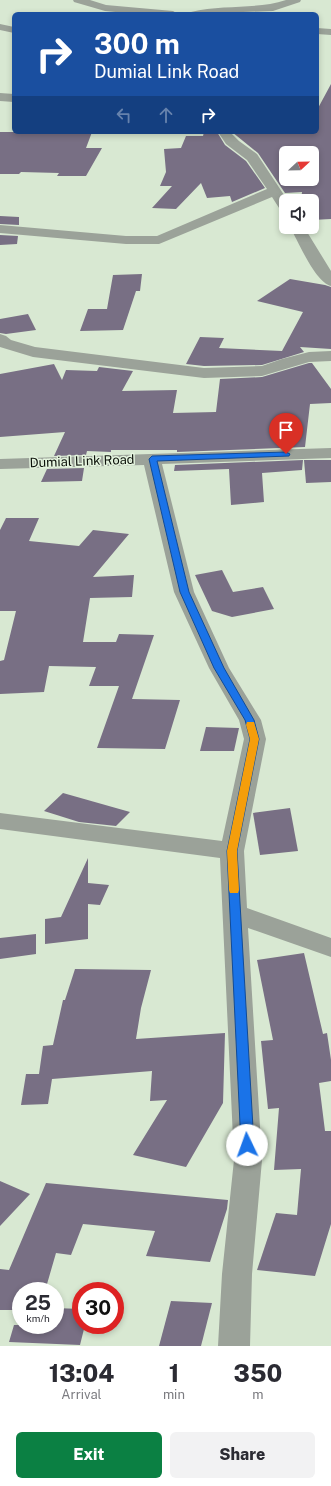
<!DOCTYPE html>
<html lang="en">
<head>
<meta charset="utf-8">
<style>
  body { margin:0; font-family:"Public Sans",sans-serif; background:#f2f2f3; color:#2b2b33; height:100vh; display:flex; flex-direction:column; font-size:15px; white-space:nowrap }
  * { box-sizing:border-box; margin:0 }
  p { font-size:13px; color:#7c7c81 }
  .icon { flex:none; width:22px; height:22px; fill:none; stroke:currentColor; stroke-width:2; stroke-linecap:round; stroke-linejoin:round }
  .map { position:relative; height:1346px; overflow:hidden }
  .drawer { display:flex; flex-direction:column; background:#fff; flex:1 }
  .drawer>* { flex:none }
  .banner { position:absolute; left:12px; top:12px; width:307px; height:122px; border-radius:6px; box-shadow:0 2px 6px #0003; background:#1a4fa0; color:#fff; overflow:hidden }
  .needle { width:26px; rotate:68deg }
  .buttons { position:absolute; left:279px; top:146px; display:grid; gap:8px }
  .buttons a { display:grid; place-items:center; width:40px; height:40px; border-radius:6px; background:#fff; box-shadow:0 2px 6px #0003; font-size:20px }
  .speed { position:absolute; left:12px; top:1282px; display:flex; gap:8px; font-size:20px; font-weight:700; text-align:center }
  .speed>* { display:grid; place-content:center; width:52px; height:52px; border-radius:50%; background:#fff; box-shadow:0 2px 6px #0003; line-height:1 }
  .speed small { font-size:10px; font-weight:400 }
  .speed .limit { border:6px solid #d22; background:#fff; color:#111 }
  .pin { position:absolute; display:grid; place-items:center; width:34px; height:34px; color:#fff; margin:-41px -17px; border-radius:50% 50% 50% 0; rotate:-45deg; box-shadow:0 0 4px #0007 }
  .pin .icon { rotate:45deg }
  .me { position:absolute; width:44px; margin:-22px; rotate:357deg; stroke-linejoin:round; filter:drop-shadow(0 0 3px #0008) }
  .turn { display:flex; align-items:center; gap:14px; height:84px; padding:0 16px; font-size:18px }
  .turn .icon { width:52px; height:52px; stroke-width:2.5 }
  .turn b { display:block; font-size:28px; line-height:34px }
  .lanes { display:flex; align-items:center; height:38px; padding:0 16px; background:#0003; justify-content:center; gap:20px; direction:ltr }
  .lanes .off { opacity:.35 }
  .eta { display:flex; justify-content:space-evenly; align-items:center; height:68px; text-align:center }
  .eta b { font-size:24px; font-weight:800; line-height:28px }
  .cta { display:flex; gap:8px; margin-top:auto; padding:8px 16px }
  .cta a { flex:1; height:46px; border-radius:6px; background:#0b8043; color:#fff; font-size:16px; font-weight:800; line-height:46px; text-align:center }
  .cta a+a { background:#f2f2f3; color:#2b2b33 }
  .map>svg:first-child { display:block }
</style>
</head>
<body>
<div class="map">
<svg width="331" height="1346" viewBox="0 0 331 1346">
  <rect width="100%" height="100%" fill="#d8e8d2"/>
  <g fill="#786f84" fill-rule="evenodd">
    <path d="M331 84V219L312 220V201H301L302 192 285 193 258 153 232 132H317V110ZM286 153H312V179H286Z"/>
    <polygon points="0,132 92,132 86,148 102,148 86,176 57,176 59,173 21,172 19,174 0,174"/>
    <polygon points="204,132 217,132 225,145 246,161 265,188 232,202 230,196 207,198 201,183 176,209 152,208 172,186 160,186 166,172 164,149 181,148 186,136 203,136"/>
    <polygon points="0,216 19,217 19,225 0,224"/>
    <polygon points="0,235 18,236 17,244 0,245"/>
    <polygon points="142,274 140,291 136,291 123,330 80,331 88,309 107,309 113,275"/>
    <polygon points="290,279 325,285 331,287 331,349 300,347 304,352 262,365 204,366 186,364 200,337 224,338 219,348 282,351 303,312 257,301"/>
    <polygon points="28,314 36,330 6,334 0,333 0,319"/>
    <polygon points="309,363 312,363 331,389 331,403 310,404 305,447 177,452 177,450 111,450 111,452 87,451 86,455 54,456 65,432 0,437 0,374 54,364 62,380 66,370 97,371 99,367 133,371 122,391 177,390 173,413 216,412 220,379 262,377"/>
    <polygon points="303,460 302,470 262,473 264,502 231,505 229,469 174,471 175,465"/>
    <polygon points="304,460 331,460 331,482 306,483"/>
    <polygon points="84,468 82,481 41,482 47,469"/>
    <polygon points="6,518 39,518 29,541 79,546 93,530 129,534 93,577 134,575 132,597 90,598 83,642 116,642 119,634 154,635 132,699 180,700 165,749 97,748 119,686 89,686 96,667 49,666 44,692 0,694 0,661 4,660 16,611 0,611 0,530"/>
    <polygon points="222,570 233,592 263,587 274,609 232,617 212,611 195,575"/>
    <polygon points="206,727 239,728 234,751 200,751"/>
    <polygon points="63,793 130,812 116,826 79,822 44,811"/>
    <polygon points="290,808 298,851 260,855 253,813"/>
    <polygon points="88,858 88,883 109,885 100,905 88,904 88,939 45,944 45,919 61,917"/>
    <polygon points="36,934 36,954 0,959 0,938"/>
    <polygon points="304,953 323,1034 327,1033 331,1060 331,1081 319,1083 325,1131 331,1131 331,1224 315,1276 257,1270 276,1213 297,1215 301,1169 274,1170 279,1108 268,1109 261,1041 273,1040 257,960"/>
    <polygon points="75,969 151,970 141,1008 136,1039 225,1033 223,1103 186,1167 133,1155 167,1100 150,1101 152,1071 52,1079 48,1104 21,1105 26,1074 39,1074 43,1046 53,1045 63,1000 65,1000"/>
    <polygon points="0,1181 30,1194 0,1226"/>
    <polygon points="46,1183 228,1200 227,1209 210,1262 146,1256 155,1231 83,1224 71,1255 56,1253 45,1291 21,1291 21,1310 0,1310 0,1269 9,1270"/>
    <polygon points="171,1301 212,1303 201,1346 159,1346"/>
    <polygon points="55,1308 81,1309 81,1325 85,1325 80,1345 9,1342 14,1325 55,1325"/>
  </g>
  <g fill="none" stroke-linecap="round" stroke-linejoin="round">
    <g fill="#9ba299" fill-rule="evenodd">
      <polygon points="73,0 90,0 106,5 173,11 178,14 136,14 105,11 74,2"/>
      <path d="M286 0H301L300 2 273 11 190 14 191 12C223 4 256 10 286 0Z"/>
      <polygon points="0,24 14,27 14,33 0,30"/>
      <polygon points="317,28 331,29 331,35 317,34"/>
      <polygon points="0,93 14,94 14,102 0,101"/>
      <polygon points="218,132 230,132 239,141 257,154 288,201 286,201 286,212 281,211 272,197 159,244 126,244 0,233 0,225 126,236 157,236 267,189 247,160 226,144"/>
      <path d="M290 227H304L331 271V286C315 282 298 241 290 227Z"/>
      <polygon points="0,334 6,336 11,340 35,347 204,368 262,366 282,359 309,352 331,351 331,361 309,362 262,376 204,378 33,357 0,347"/>
      <polygon points="331,448 331,458 162,464 194,592 229,668 261,720 266,739 244,851 247,908 331,938 331,957 248,928 262,1160 252,1274 250,1346 218,1346 222,1274 234,1160 220,858 0,829 0,813 222,841 244,739 239,720 209,668 174,592 144,465 0,469 0,459"/>
    </g>
  </g>
  <polygon fill="#1a73e8" stroke="#114b97" points="286,452 290,454 289,456 157,461 189,592 224,668 254,720 259,739 237,851 254,1145 252,1148 247,1150 243,1148 241,1145 227,851 250,739 245,720 214,668 180,592 149,459 152,456"/>
  <polygon fill="#f59e0b" points="247,722 254,722 259,739 237,851 239,890 238,893 230,893 229,890 227,851 250,739 246,725"/>
  <g text-anchor="middle" dominant-baseline="central" stroke-width="3" stroke-linejoin="round" paint-order="stroke">
    <g font-size="13" fill="#0c110a" stroke="#e5f5df">
      <text transform="translate(82 461) rotate(-2)">Dumial Link Road</text>
    </g>
  </g>
</svg>
<div class="buttons">
<a><svg class="needle" viewBox="-14 -14 28 28"><path d="M0-13l5 13h-10z" fill="#e53935"/><path d="M0 13l5-13h-10z" fill="#7c7c81"/></svg></a>
<a><svg class="icon" aria-label="sound" viewBox="0 0 24 24"><path d="M4 9h4l5-4v14l-5-4H4zM17 9q2 3 0 6"/></svg></a>
</div>
<div class="speed"><div>25<small>km/h</small></div><div class="limit">30</div></div>
<div class="pin" style="left:286px;top:454px;background:#d93025"><svg class="icon" aria-label="arrive" viewBox="0 0 24 24"><path d="M6 21V4h12l-3 4 3 4H6"/></svg></div>
<svg class="me" style="left:247px;top:1145px" viewBox="-20 -20 40 40"><circle r="19" fill="#fff"/><path d="M0-13L10 11 0 6-10 11z" fill="#1a73e8"/></svg>
<div class="banner">
<div class="turn"><svg class="icon" aria-label="right" viewBox="0 0 24 24"><path d="M7 20v-9h11M14 6l5 5-5 5"/></svg><div><b>300 m</b>Dumial Link Road</div></div>
<div class="lanes"><svg class="icon off" aria-label="left" viewBox="0 0 24 24"><path d="M17 20v-9H6M10 6l-5 5 5 5"/></svg><svg class="icon off" aria-label="ahead" viewBox="0 0 24 24"><path d="M12 20V5M6 11l6-6 6 6"/></svg><svg class="icon" aria-label="right" viewBox="0 0 24 24"><path d="M7 20v-9h11M14 6l5 5-5 5"/></svg></div>
</div>
</div>
<section class="drawer">
<div class="eta">
<div><b>13:04</b><p>Arrival</p></div>
<div><b>1</b><p>min</p></div>
<div><b>350</b><p>m</p></div>
</div>
<div class="cta"><a>Exit</a><a>Share</a></div>
</section>
</body>
</html>
